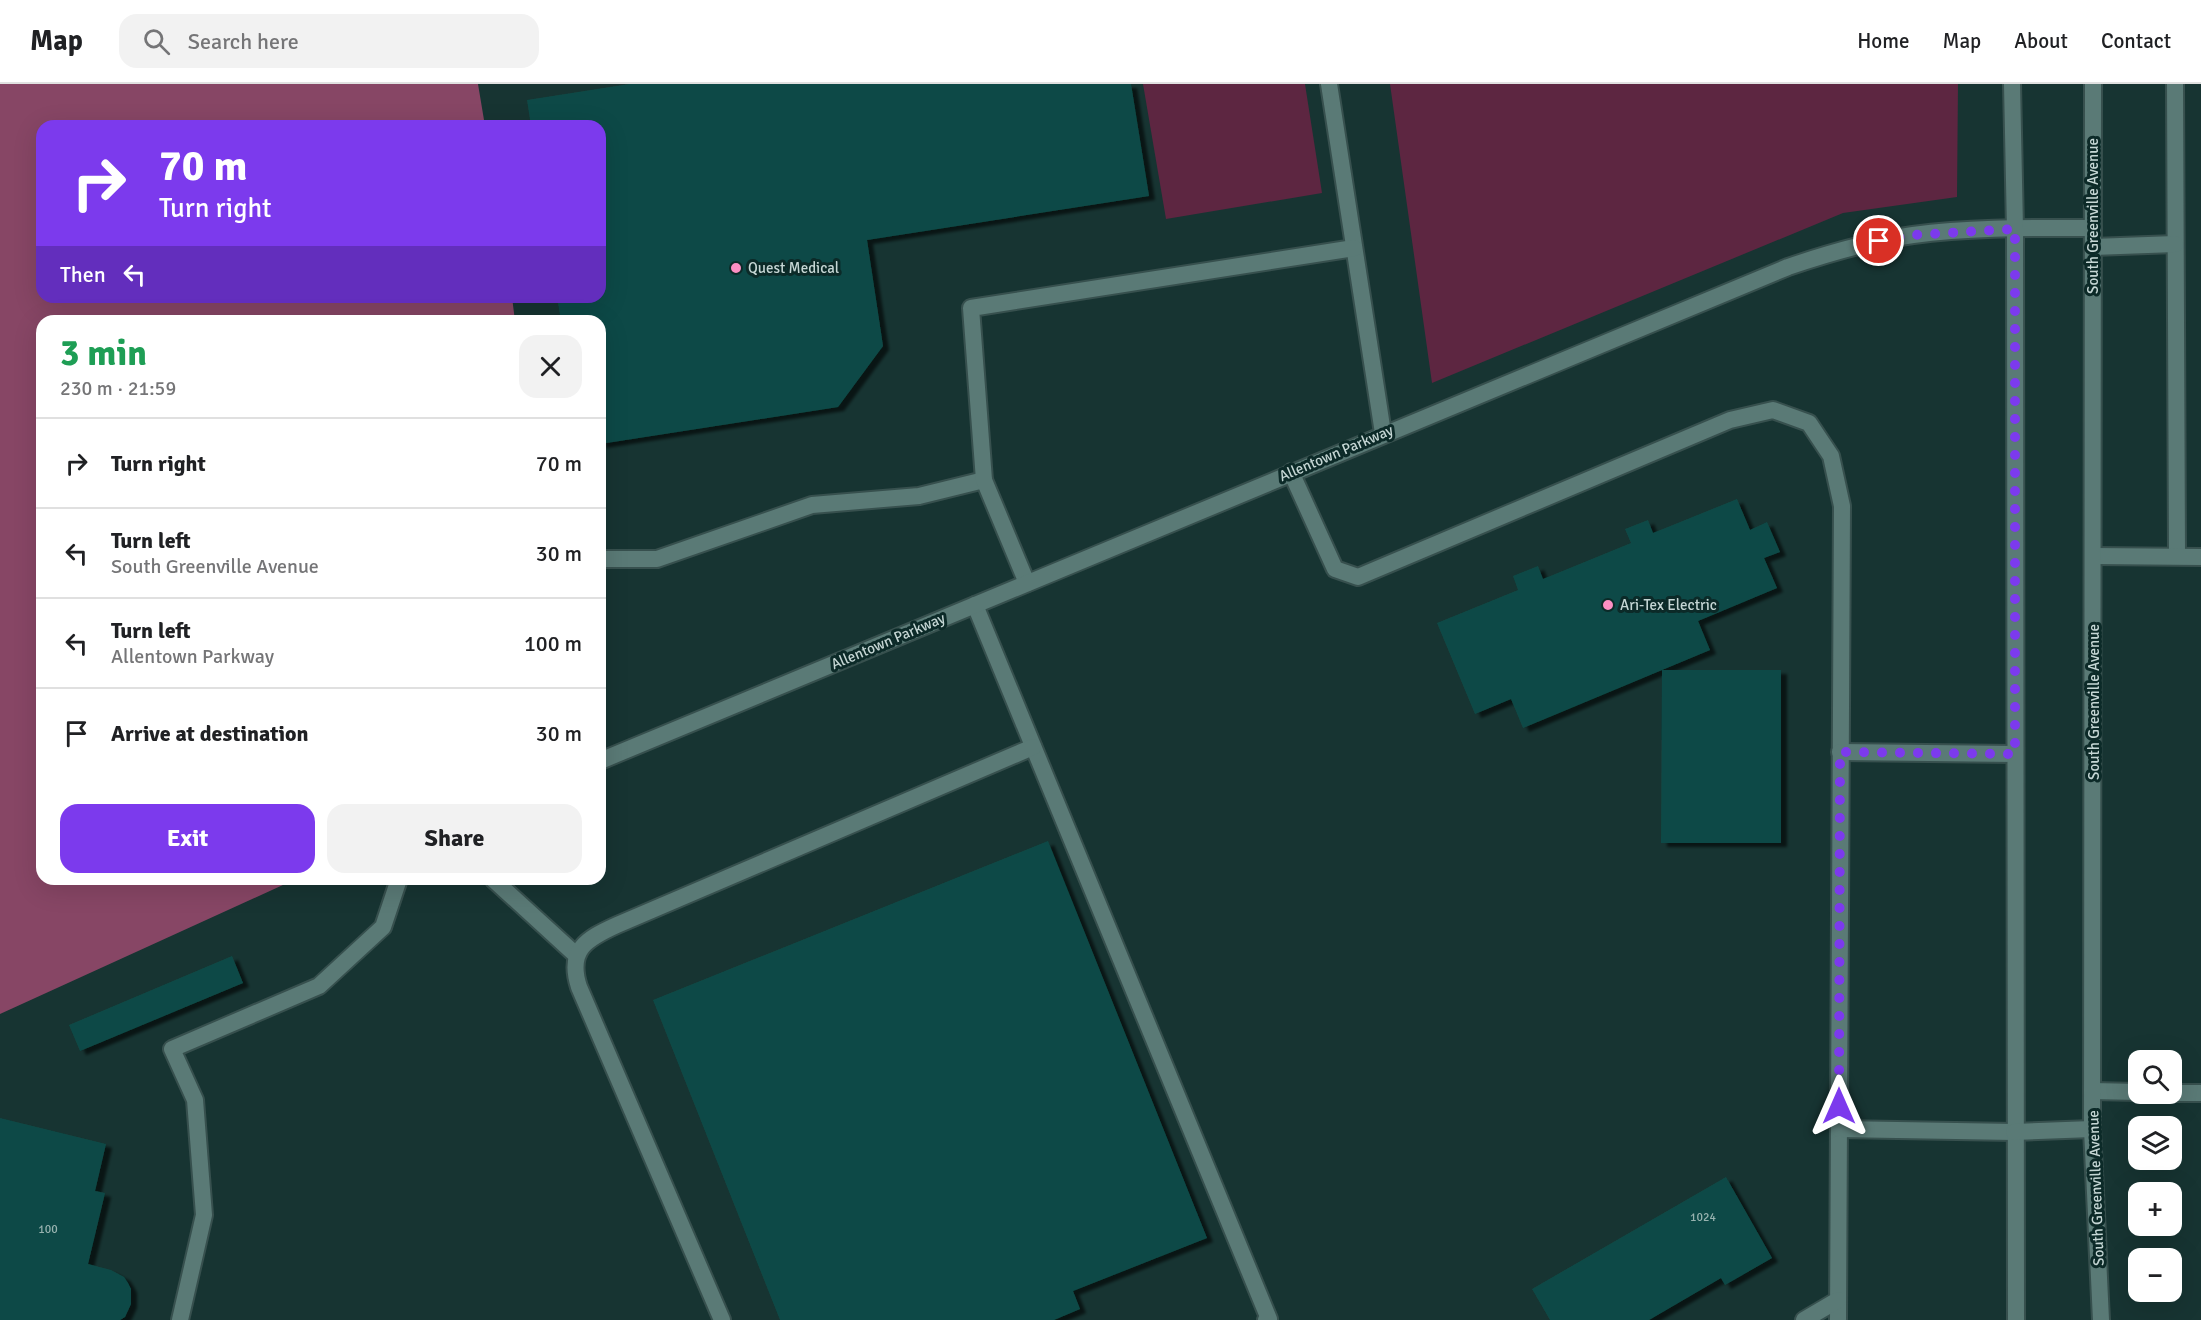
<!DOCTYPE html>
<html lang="en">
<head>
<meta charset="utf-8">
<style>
  body { margin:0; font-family:Signika,sans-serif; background:#f2f2f2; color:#202124; height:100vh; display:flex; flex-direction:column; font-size:22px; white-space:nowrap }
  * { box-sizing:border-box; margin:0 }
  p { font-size:20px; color:#757577 }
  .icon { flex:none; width:33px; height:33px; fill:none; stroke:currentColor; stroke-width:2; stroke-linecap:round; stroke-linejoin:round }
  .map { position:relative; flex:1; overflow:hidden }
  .side { position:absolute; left:36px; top:231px; width:570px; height:570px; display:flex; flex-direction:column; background:#fff; border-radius:18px; box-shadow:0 6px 24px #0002 }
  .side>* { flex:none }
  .hud { position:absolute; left:36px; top:36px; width:570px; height:183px; border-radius:18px; box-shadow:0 6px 24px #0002; background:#7c3aed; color:#fff; overflow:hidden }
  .fabs { position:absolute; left:2128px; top:966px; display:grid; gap:12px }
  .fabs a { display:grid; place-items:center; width:54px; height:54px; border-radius:12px; background:#fff; box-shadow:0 6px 24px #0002; font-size:30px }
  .pin { position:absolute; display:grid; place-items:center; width:51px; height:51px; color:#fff; margin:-26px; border:3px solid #fff; border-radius:50%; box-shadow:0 2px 6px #0007 }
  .me { position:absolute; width:66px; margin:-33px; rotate:0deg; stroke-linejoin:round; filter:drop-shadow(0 0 4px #0008) }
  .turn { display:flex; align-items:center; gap:21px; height:126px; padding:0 24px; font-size:27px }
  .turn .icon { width:78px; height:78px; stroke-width:2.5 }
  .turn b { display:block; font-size:42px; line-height:51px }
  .then { display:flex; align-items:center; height:57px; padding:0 24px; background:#0003; gap:12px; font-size:22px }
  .round { display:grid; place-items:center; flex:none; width:63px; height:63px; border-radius:18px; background:#f2f2f2 }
  .head { display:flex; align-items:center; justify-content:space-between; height:102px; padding:0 24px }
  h1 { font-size:36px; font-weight:700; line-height:45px; color:#1e9e55 }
  .primary-button { display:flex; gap:12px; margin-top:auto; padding:12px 24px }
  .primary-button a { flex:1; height:69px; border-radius:18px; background:#7c3aed; color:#fff; font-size:24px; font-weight:700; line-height:69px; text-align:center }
  .primary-button a+a { background:#f2f2f2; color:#202124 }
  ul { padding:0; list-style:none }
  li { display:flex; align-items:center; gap:18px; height:90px; padding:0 24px; border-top:2px solid #e0e0e0 }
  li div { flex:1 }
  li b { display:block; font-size:22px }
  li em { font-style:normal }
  header { display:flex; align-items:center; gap:36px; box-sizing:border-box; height:84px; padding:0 30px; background:#fff; border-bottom:2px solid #e0e0e0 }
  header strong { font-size:28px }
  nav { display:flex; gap:33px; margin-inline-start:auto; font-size:21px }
  .search { width:420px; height:54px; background:#f2f2f2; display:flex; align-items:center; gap:15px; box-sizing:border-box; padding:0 21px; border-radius:18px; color:#757577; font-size:22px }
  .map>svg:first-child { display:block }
</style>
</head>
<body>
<header>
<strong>Map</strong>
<div class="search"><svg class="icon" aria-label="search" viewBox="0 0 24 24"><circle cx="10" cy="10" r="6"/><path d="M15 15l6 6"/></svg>Search here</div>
<nav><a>Home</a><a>Map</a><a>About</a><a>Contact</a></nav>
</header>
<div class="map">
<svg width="2201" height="1236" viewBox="0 0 2201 1236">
  <defs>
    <filter id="shadow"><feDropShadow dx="6" dy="4" stdDeviation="1.5" flood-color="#0009"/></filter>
  </defs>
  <rect width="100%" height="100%" fill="#173432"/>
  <g fill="#5d2641">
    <polygon points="1143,0 1305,0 1322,109 1166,135"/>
    <polygon points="1390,0 1958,0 1957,113 1843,129 1432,299"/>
  </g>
  <polygon fill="#874665" points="0,0 478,0 485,42 42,42 42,213 512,213 515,237 42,237 42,795 296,795 0,930"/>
  <g fill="#104a46" filter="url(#shadow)">
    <polygon points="629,0 1131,0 1149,112 867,156 883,262 838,323 600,360 600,237 561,237 557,213 600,213 600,42 531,42 527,16"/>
    <polygon points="1737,415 1750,446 1767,438 1780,468 1764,474 1777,504 1698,537 1710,566 1523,644 1511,615 1475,630 1437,539 1518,506 1513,492 1538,482 1543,495 1631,459 1625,445 1648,436 1653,449"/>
    <polygon points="1662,586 1781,586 1781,759 1661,759"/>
    <polygon points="1048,757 1207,1154 1073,1207 1080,1225 1054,1236 780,1236 653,916"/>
    <polygon points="232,872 243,899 80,967 69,941"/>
    <polygon points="0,1034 106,1060 95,1107 105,1109 88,1180 111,1186 124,1193 128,1199 131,1205 131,1220 125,1233 120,1236 0,1236"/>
    <polygon points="1726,1093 1772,1174 1725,1201 1721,1194 1649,1236 1550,1236 1532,1205"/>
  </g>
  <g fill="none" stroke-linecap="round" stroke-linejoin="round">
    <defs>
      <g id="service">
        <polyline points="1329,0 1383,349"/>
        <polyline points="2175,0 2177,472"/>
        <polyline points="2093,163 2175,160"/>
        <polyline points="1291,388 1335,485 1358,493 1730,336 1773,326 1809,339 1831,372 1842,422 1838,1236"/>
        <polyline points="2094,472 2201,473"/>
        <polyline points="600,475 657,475 812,421 919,412 984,396"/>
        <polyline points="1027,499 984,396 971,224 1354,164"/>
        <polyline points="975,521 1269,1235 1266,1236"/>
        <polyline points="1840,668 2015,670"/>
        <polyline points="493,795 576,871"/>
        <polyline points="2092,1007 2139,1008"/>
        <polyline points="2172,1009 2201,1009"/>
        <polyline points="1839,1045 2014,1048"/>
        <polyline points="180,1236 204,1131 195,1016 172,965 319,902 383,843 399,795"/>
        <path d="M722 1236 579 903C567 866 586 855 617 841L1033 663"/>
        <polyline points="1804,1236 1838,1216"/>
      </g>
      <path id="minor" d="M600 677 1788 183C1829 169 1870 157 1913 151 1972 143 2033 144 2093 144"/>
      <g id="secondary">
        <polyline points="2012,0 2015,145 2016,1236"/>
        <polyline points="2093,0 2092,1045 2101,1236"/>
        <polyline points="2014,1048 2092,1045"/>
      </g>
    </defs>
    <use href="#service" stroke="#37504e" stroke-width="20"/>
    <use href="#minor" stroke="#37504e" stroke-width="20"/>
    <use href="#secondary" stroke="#37504e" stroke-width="20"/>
    <use href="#service" stroke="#5a7a76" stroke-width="16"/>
    <use href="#minor" stroke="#5a7a76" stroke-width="16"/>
    <use href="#secondary" stroke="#5a7a76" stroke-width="16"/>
  </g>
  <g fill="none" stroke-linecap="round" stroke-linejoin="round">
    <polyline stroke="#7c3aed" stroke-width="10" stroke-dasharray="0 18" points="1839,1022 1840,668 2015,670 2015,145 1913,151 1879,157"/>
  </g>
  <g fill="#fc8fc3" stroke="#0c2a28" stroke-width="2">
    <circle cx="736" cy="184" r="6"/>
    <circle cx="1608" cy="521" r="6"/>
  </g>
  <g text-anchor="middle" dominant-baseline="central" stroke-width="6" stroke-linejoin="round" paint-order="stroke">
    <g font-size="12" fill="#98b3b0">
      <text x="1703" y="1133">1024</text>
      <text x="48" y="1145">100</text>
    </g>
    <g font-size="15" fill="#c5d6d4" stroke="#0c2a28">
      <text transform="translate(2093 132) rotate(-90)">South Greenville Avenue</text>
      <text transform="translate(1336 369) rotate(-23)">Allentown Parkway</text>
      <text transform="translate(888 557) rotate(-23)">Allentown Parkway</text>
      <text transform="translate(2094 618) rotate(-90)">South Greenville Avenue</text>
      <text transform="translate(2096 1104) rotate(-92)">South Greenville Avenue</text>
    </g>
    <g font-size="15" fill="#c5d6d4" stroke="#0c2a28" text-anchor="start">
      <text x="748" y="184">Quest Medical</text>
      <text x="1620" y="521">Ari-Tex Electric</text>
    </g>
  </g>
</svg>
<div class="fabs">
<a><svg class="icon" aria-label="search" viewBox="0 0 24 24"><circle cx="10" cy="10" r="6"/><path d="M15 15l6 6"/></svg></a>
<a><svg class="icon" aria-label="layers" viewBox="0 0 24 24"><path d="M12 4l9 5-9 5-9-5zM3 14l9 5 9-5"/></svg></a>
<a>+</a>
<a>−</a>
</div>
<div class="pin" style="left:1879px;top:157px;background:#d93025"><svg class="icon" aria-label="arrive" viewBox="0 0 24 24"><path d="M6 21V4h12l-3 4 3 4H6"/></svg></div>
<svg class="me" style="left:1839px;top:1022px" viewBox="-20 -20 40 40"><path d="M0-17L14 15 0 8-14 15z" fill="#7c3aed" stroke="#fff" stroke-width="4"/></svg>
<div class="hud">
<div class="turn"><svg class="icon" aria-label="right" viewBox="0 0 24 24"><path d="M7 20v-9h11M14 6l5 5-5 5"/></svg><div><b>70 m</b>Turn right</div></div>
<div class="then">Then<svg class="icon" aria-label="left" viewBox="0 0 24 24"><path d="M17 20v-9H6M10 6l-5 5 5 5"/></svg></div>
</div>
<section class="side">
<div class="head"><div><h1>3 min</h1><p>230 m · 21:59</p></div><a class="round"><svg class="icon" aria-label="close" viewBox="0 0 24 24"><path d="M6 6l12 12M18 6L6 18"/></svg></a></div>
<ul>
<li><svg class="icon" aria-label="right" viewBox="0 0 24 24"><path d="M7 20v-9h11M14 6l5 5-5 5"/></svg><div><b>Turn right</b></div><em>70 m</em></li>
<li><svg class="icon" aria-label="left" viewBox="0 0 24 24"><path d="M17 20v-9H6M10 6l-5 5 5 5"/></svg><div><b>Turn left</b><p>South Greenville Avenue</p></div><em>30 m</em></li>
<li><svg class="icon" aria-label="left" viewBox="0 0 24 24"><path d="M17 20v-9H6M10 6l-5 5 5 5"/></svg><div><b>Turn left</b><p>Allentown Parkway</p></div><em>100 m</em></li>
<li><svg class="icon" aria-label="arrive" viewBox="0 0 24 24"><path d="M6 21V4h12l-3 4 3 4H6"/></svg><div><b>Arrive at destination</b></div><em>30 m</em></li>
</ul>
<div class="primary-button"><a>Exit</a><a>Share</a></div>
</section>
</div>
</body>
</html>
